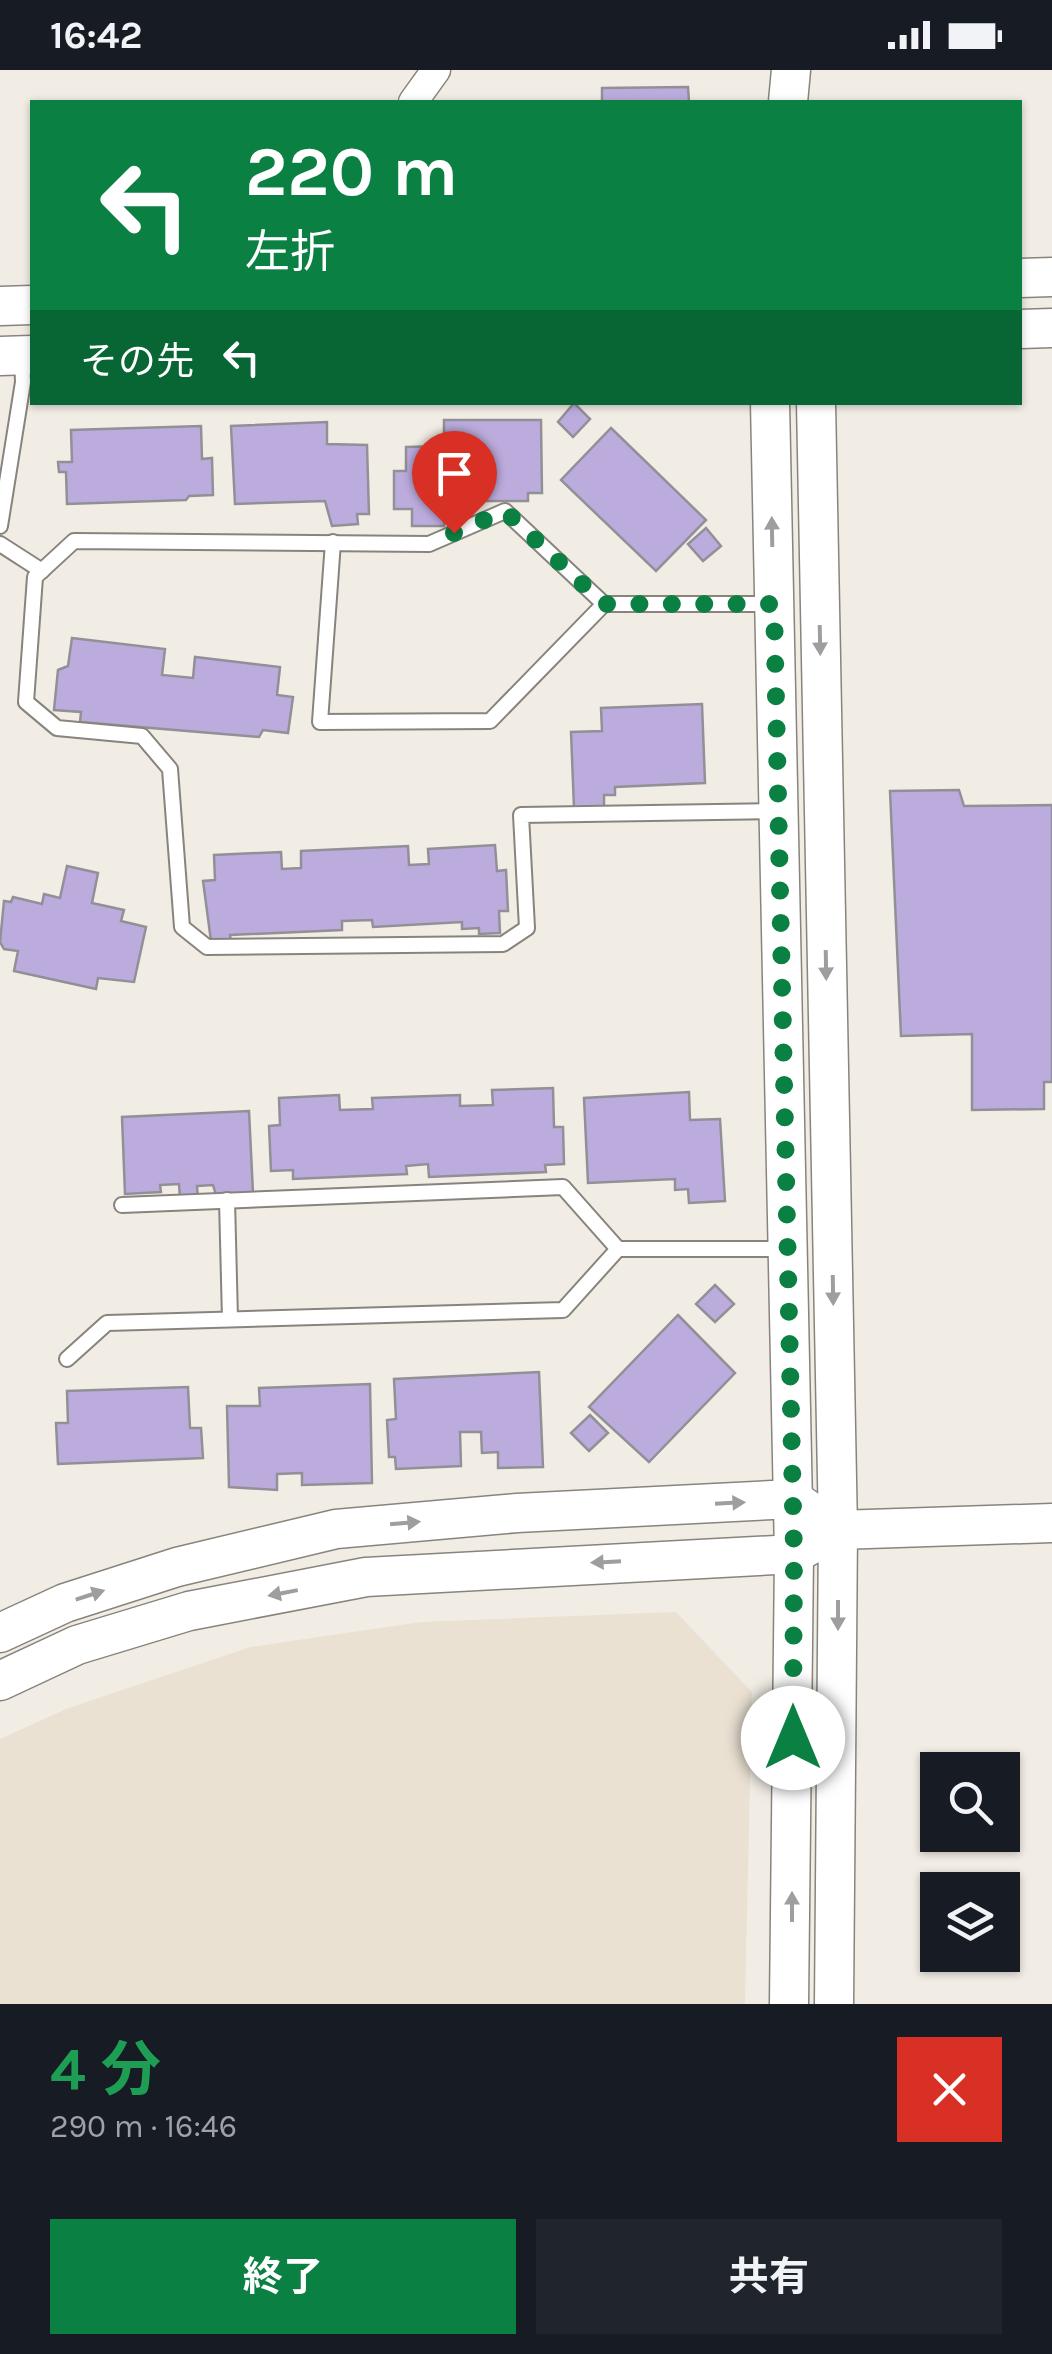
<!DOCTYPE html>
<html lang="ja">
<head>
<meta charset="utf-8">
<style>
  body { margin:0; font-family:Karla,"Noto Sans JP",sans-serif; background:#20242c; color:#f1f3f6; height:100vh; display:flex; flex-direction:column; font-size:38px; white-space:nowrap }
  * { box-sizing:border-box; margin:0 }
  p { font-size:32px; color:#9ea1a6 }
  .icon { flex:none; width:55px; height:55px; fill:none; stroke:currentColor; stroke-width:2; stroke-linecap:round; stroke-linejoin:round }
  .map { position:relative; height:1934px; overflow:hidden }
  .panel { display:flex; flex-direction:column; background:#171b24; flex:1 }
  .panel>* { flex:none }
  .banner { position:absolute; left:30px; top:30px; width:992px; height:305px; border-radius:0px; box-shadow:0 2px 8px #0004; background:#0b8043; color:#fff; overflow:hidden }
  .controls { position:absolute; left:920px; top:1682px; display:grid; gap:20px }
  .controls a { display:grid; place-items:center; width:100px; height:100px; border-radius:0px; background:#171b24; box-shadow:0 2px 8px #0004; font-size:50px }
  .pin { position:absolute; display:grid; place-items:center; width:85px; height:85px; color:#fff; margin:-102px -42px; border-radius:50% 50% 50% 0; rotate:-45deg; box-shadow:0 0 10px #0007 }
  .pin .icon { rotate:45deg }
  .me { position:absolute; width:110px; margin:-55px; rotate:0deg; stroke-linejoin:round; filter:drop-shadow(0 0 8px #0008) }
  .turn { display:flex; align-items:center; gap:35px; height:210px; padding:0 50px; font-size:45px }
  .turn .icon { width:130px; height:130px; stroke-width:2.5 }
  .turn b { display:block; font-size:70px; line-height:85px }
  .then { display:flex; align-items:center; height:95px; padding:0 50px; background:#0003; gap:20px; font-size:38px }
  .round { display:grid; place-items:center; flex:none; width:105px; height:105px; border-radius:0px; background:#20242c }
  .summary { display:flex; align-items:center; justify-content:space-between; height:170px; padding:0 50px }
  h1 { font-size:60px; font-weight:700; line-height:75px; color:#1e9e55 }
  .primary-button { display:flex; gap:20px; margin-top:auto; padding:20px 50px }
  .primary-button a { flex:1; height:115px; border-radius:0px; background:#0b8043; color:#fff; font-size:40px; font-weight:700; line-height:115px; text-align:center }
  .primary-button a+a { background:#20242c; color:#f1f3f6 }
  .status { display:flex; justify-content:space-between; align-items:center; height:70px; padding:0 50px; background:#171b24; direction:ltr }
  .status svg { height:28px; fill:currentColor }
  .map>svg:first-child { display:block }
</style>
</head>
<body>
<div class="status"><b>16:42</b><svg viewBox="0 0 49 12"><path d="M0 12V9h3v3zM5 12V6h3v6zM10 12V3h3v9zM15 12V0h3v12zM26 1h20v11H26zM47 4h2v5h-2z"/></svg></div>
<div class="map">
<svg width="1052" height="1934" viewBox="0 0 1052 1934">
  <rect width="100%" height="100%" fill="#f1ede5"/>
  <polygon fill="#eae1d3" points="676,1542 752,1622 745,1934 0,1934 0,1669 66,1639 250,1577 421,1552"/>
  <g fill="#bcacde" stroke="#929097" stroke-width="2.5">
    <polygon points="688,17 689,32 602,32 602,18"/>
    <polygon points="574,333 590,349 573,367 558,352"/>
    <polygon points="444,350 541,350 542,423 528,423 528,431 452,431 452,444 444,444 444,456 412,456 412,439 394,439 394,401 406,401 406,377 444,376"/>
    <polygon points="327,352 327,374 367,375 369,444 357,444 358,454 332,456 325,431 235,434 231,356"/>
    <polygon points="201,356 202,389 212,388 213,425 189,426 186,430 67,434 66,402 59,402 58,392 72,392 71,360"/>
    <polygon points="611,358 706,450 656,501 561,410"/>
    <polygon points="706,458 721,476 703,491 688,474"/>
    <polygon points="72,568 165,579 162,605 193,608 195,587 280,597 277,625 293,627 288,663 263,660 259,667 80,652 81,642 54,640 58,600 68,596"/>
    <polygon points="702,634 705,713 615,717 615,725 604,725 604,736 574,738 571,662 602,661 601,638"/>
    <polygon points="959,720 964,736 1052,735 1052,1012 1044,1012 1044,1039 972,1040 972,964 901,966 890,721"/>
    <polygon points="495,775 497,801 506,800 508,841 499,841 500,863 479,864 479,858 462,859 462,852 373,857 372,850 342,851 342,860 230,865 231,871 211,871 203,811 215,810 214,785 281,782 282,799 301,798 301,781 408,776 409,795 429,794 428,779"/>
    <polygon points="67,796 98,803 92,833 124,840 121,851 146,857 134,912 98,908 96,919 14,901 18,881 4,879 0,872 4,831 11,832 13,827 42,834 44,824 60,828"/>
    <polygon points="553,1018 554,1057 563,1057 564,1094 545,1095 546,1102 429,1107 428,1094 406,1096 407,1104 293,1109 293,1100 271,1101 269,1056 280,1055 279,1028 339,1025 340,1040 373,1039 372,1028 460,1025 460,1036 493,1035 492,1020"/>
    <polygon points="689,1022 690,1050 720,1049 725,1131 689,1133 688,1119 675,1120 675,1109 588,1113 584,1028"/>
    <polygon points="249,1041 253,1123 216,1125 213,1115 197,1116 198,1128 180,1129 179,1114 160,1115 161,1122 125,1124 122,1047"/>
    <polygon points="715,1215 734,1234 715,1252 696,1234"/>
    <polygon points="678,1245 735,1303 649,1392 589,1337"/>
    <polygon points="539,1302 543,1397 498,1398 498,1382 482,1383 481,1362 460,1362 461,1396 396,1399 395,1387 389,1387 387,1350 396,1349 394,1309"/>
    <polygon points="370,1314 372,1413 302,1415 302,1403 277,1404 277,1420 229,1417 227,1336 260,1336 259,1318"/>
    <polygon points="188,1317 190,1358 201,1358 203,1388 58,1394 56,1353 68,1353 67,1321"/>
    <polygon points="590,1345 608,1363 589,1381 571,1363"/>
  </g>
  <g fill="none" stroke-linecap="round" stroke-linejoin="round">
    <defs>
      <g id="lane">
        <polyline points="0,456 23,312 22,286"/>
        <polyline points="333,472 320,652 490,651 604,534"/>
        <polyline points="0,474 42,501"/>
        <polyline points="772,534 604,534 505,441 429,474 74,471 35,507 26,632 57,658 142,666 170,699 182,857 207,877 503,874 527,858 521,745 778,741"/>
        <polyline points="227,1130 230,1249"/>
        <polyline points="122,1135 563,1117 618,1179 786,1179"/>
        <polyline points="67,1289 107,1253 563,1240 618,1179"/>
      </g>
      <polyline id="street" points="413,32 436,0"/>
      <g id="secondary">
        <polyline points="788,32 791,0"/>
        <polyline points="1020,208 1052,207"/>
        <polyline points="0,236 32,235"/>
        <polyline points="1020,259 1052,258"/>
        <polyline points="0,286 32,285"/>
        <polyline points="770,332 794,1484 789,1934"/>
        <polyline points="816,332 838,1460 834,1934"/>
        <polyline points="0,1563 65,1533 177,1497 336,1459 517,1443 793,1429 811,1442"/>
        <polyline points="0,1611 77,1575 189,1541 366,1507 794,1484 838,1460 1052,1453"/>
      </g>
    </defs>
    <use href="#lane" stroke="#88847d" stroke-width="18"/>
    <use href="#street" stroke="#88847d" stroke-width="31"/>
    <use href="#secondary" stroke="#88847d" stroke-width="41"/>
    <use href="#lane" stroke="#fff" stroke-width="14"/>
    <use href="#street" stroke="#fff" stroke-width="28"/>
    <use href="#secondary" stroke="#fff" stroke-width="38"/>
  </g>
  <defs><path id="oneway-solid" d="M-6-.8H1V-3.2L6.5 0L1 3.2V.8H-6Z" transform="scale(2.5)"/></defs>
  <g fill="#9e9e9c">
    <use href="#oneway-solid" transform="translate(772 462) rotate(-91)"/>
    <use href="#oneway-solid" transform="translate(820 570) rotate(89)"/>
    <use href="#oneway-solid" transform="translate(826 895) rotate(89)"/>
    <use href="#oneway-solid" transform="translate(833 1220) rotate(89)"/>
    <use href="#oneway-solid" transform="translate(730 1433) rotate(-3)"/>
    <use href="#oneway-solid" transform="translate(405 1453) rotate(-5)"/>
    <use href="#oneway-solid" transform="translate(606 1492) rotate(177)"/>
    <use href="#oneway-solid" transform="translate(283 1523) rotate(169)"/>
    <use href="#oneway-solid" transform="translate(90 1525) rotate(-18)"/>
    <use href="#oneway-solid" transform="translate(838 1545) rotate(90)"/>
    <use href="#oneway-solid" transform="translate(792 1837) rotate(-90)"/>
  </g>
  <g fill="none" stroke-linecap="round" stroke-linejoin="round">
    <polyline stroke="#0b8043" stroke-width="18" stroke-dasharray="0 32.4" points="454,463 505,441 604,534 774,534 794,1484 793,1668"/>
  </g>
</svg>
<div class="controls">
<a><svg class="icon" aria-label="search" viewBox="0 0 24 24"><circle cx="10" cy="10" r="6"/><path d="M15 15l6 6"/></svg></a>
<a><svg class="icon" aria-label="layers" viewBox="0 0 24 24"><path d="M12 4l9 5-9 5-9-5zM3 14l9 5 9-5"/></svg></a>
</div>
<div class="pin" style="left:454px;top:463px;background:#d93025"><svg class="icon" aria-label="arrive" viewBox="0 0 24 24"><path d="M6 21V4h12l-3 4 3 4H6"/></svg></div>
<svg class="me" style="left:793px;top:1668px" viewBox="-20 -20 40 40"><circle r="19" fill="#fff"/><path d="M0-13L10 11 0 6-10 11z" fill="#0b8043"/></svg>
<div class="banner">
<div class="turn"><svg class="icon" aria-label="left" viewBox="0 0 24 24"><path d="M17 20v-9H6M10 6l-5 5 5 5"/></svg><div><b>220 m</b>左折</div></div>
<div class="then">その先<svg class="icon" aria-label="left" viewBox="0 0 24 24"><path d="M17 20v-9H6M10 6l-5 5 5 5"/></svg></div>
</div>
</div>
<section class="panel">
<div class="summary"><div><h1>4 分</h1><p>290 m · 16:46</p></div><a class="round" style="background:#d93025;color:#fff"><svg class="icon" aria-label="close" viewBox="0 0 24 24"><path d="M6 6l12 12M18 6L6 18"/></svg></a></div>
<div class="primary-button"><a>終了</a><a>共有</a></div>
</section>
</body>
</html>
